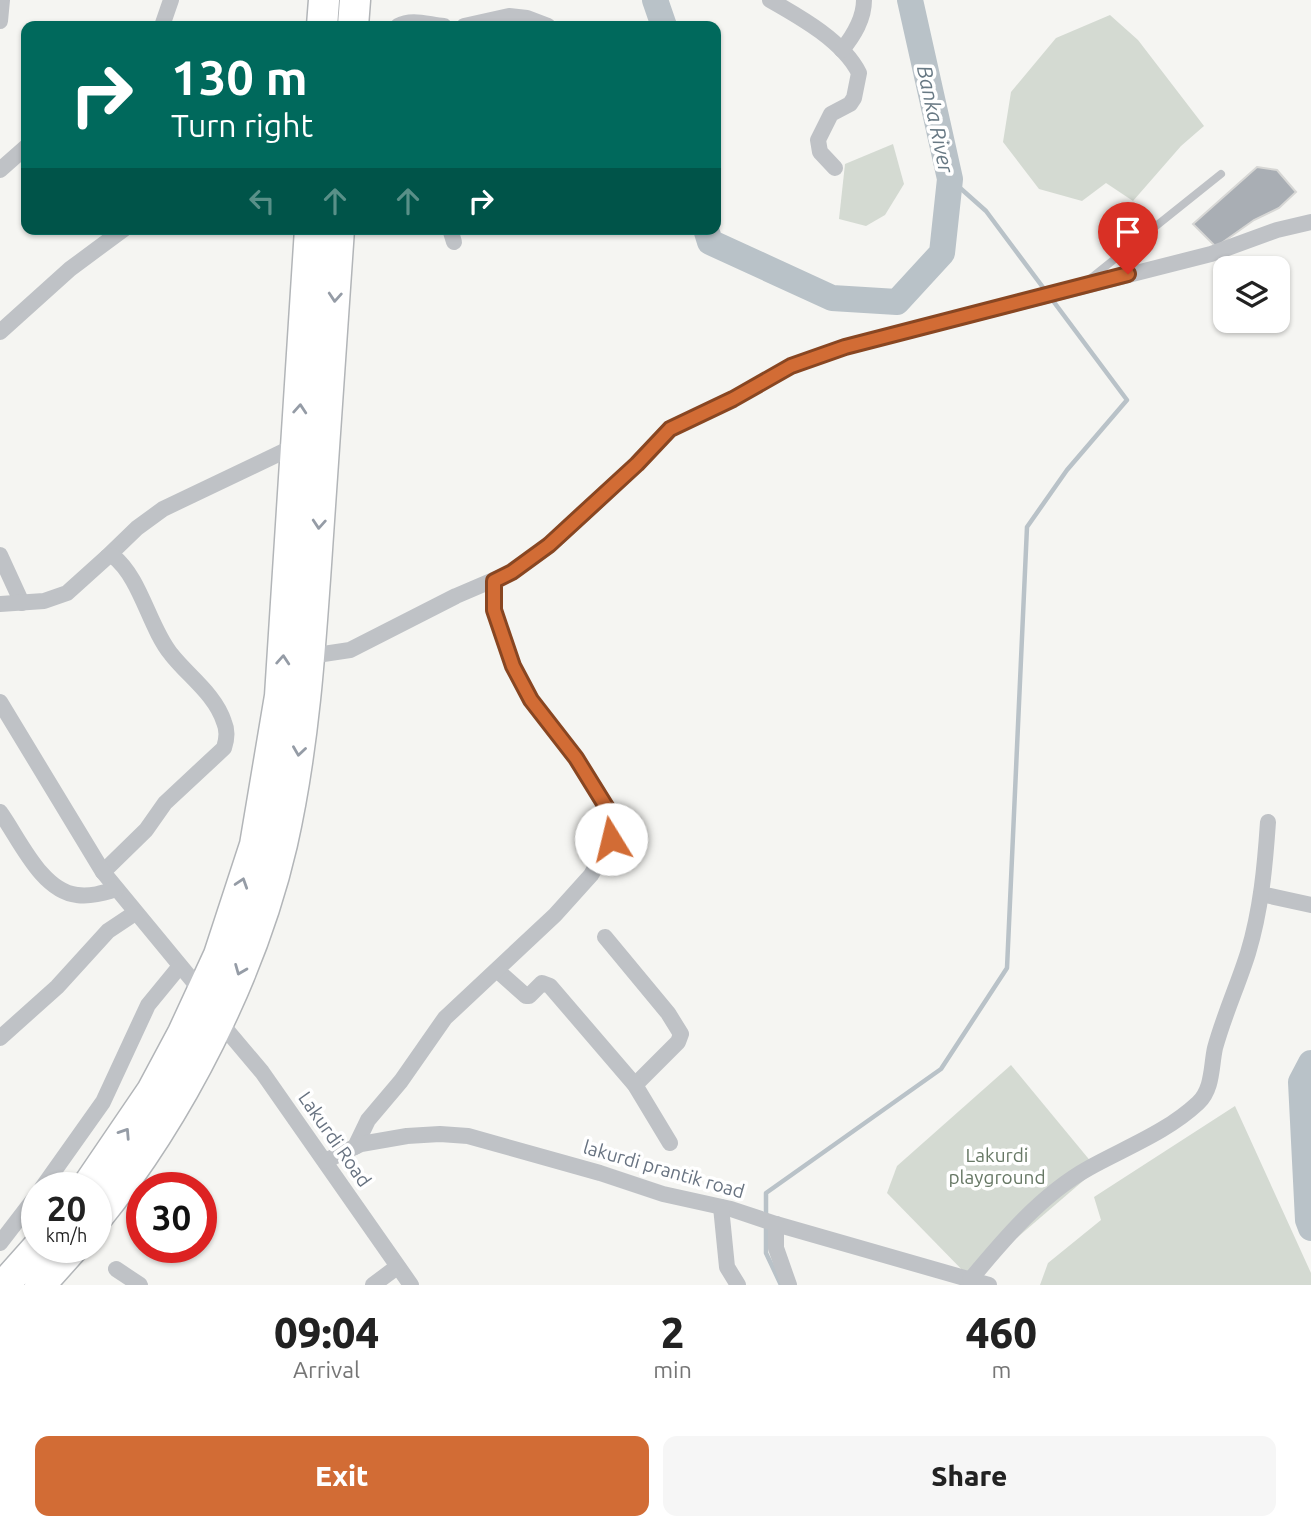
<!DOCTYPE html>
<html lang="en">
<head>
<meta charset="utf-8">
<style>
  body { margin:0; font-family:Ubuntu,sans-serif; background:#f6f6f6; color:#222; height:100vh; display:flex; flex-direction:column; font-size:26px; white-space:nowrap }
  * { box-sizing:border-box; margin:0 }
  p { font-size:23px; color:#767676 }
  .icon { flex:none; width:38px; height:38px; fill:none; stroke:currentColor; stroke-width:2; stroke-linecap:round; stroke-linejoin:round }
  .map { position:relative; height:1285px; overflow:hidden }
  .sheet { display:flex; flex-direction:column; background:#fff; flex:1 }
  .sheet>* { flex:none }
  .hud { position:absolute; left:21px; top:21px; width:700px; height:214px; border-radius:14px; box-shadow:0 2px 5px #0004; background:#00695c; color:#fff; overflow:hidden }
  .buttons { position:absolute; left:1213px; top:256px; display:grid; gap:14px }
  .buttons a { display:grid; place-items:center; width:77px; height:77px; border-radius:14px; background:#fff; box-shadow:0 2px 5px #0004; font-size:35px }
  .speed { position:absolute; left:21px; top:1172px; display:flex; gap:14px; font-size:35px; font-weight:700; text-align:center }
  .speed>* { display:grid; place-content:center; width:91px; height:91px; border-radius:50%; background:#fff; box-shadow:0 2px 5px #0004; line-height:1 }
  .speed small { font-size:18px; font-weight:400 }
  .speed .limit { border:10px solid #d22; background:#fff; color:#111 }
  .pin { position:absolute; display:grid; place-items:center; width:60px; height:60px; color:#fff; margin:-72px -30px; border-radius:50% 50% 50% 0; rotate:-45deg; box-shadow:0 0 7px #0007 }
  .pin .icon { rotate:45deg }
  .me { position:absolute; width:77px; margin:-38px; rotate:351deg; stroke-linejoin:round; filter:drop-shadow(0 0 5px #0008) }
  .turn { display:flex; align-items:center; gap:24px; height:147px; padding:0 35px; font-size:32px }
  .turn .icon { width:91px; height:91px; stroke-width:2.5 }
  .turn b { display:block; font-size:49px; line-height:60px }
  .lanes { display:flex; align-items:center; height:66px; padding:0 35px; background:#0003; justify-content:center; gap:35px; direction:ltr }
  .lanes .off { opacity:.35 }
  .eta { display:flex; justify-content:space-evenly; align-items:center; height:119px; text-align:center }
  .eta b { font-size:42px; font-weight:800; line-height:49px }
  .button { display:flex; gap:14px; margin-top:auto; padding:14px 35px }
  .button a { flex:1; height:80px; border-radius:14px; background:#d26c35; color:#fff; font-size:28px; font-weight:800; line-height:80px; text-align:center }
  .button a+a { background:#f6f6f6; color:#222 }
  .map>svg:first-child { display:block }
</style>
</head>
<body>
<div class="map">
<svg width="1311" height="1285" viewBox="0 0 1311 1285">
  <rect width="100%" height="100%" fill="#f5f5f2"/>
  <g fill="#d4dad2">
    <polygon points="1110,15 1138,40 1204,126 1181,146 1133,201 1106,183 1082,201 1039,189 1003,142 1011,92 1056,38"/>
    <polygon points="893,144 904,184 885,215 866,226 839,219 845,164"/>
    <polygon points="1011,1065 1097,1169 970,1278 887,1193 897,1166"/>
    <polygon points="1235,1106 1311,1273 1311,1285 1040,1285 1048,1263 1101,1220 1094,1197"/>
  </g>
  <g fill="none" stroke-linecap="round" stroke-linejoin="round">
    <g stroke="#b9c2c8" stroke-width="4.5">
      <polyline points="766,1217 766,1193 941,1069 1007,968 1027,527 1067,470 1127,400 986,211 950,179"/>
      <polyline points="766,1226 766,1253 781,1285"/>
    </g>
    <g stroke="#b9c2c8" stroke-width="26">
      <polyline points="655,0 664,26"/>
      <polyline points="706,229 710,242 832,298 897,302 942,253 950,179 910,0"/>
      <polyline points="1311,1063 1301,1082 1308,1220 1311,1228"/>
    </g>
  </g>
  <polygon fill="#a9aeb4" stroke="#d7d7d5" stroke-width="2" points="1257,167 1277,170 1296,192 1279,208 1254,220 1216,247 1193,224"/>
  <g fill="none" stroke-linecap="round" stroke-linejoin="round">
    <defs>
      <g id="highway">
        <polyline points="322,26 324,0"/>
        <polyline points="353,26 355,0"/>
        <polyline points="86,1188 152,1091 183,1033 219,955 255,845 280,696 310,229"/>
        <path d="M96 1219C180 1115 252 974 282 844 305 742 311 638 318 535 325 433 332 331 339 229"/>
        <polyline points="4,1285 37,1248"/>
        <polyline points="40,1285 73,1248"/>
      </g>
    </defs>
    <use href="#highway" stroke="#b2b5b8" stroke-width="33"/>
    <polyline stroke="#bfc2c6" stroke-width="8" points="1086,282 1221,174"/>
    <g stroke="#bfc2c6" stroke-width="16">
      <path d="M770 0C800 17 843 41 859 73L854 98 850 104 831 114 818 140 820 152 835 168"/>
      <polyline points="0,21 2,0"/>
      <polyline points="162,26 171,0"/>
      <path d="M398 26C412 18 429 25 444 26"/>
      <polyline points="464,26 509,16 527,18 548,26"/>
      <path d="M842 50C854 35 864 19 864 0"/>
      <polyline points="0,170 26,147"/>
      <polyline points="450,229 454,242"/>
      <polyline points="0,332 70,269 124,229"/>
      <polyline points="0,555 22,603"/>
      <polyline points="107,557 137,528 163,509 297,445"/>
      <path d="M0 604 44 601 67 593 107 557 113 556C141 578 149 627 171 654 188 676 215 694 224 722 228 731 227 739 224 748L165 803 146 830 103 872"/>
      <polyline points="310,656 350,650 456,596 512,572 549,546 584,514 637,464 670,429 733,399 791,366 845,347 1211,254 1277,230 1311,222"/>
      <polyline points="0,702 103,872 202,992"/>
      <path d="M0 812C19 838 41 891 77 895 90 897 103 893 116 889"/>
      <polyline points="1261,894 1311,905"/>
      <polyline points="605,937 668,1013 681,1034 678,1042 635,1085"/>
      <polyline points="498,971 526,996 529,996 542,983 550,986 635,1085 670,1143"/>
      <polyline points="219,1021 262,1072 411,1285"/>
      <polyline points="0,1038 57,987 108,931 135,913"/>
      <polyline points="355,1147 368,1120 401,1081 445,1018 555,915 591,875 611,840 614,827 610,813 576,758 531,700 513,666 494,610 494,581"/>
      <polyline points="325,1161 361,1144 407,1136 440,1134 468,1136 600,1173 663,1194 731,1209 776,1224 989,1285"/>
      <polyline points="42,1188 103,1102 148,1005 180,966"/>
      <polyline points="721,1207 727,1267 738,1285"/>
      <polyline points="776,1224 776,1248 789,1285"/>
      <polyline points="0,1243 37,1195"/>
      <polyline points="116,1269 140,1285"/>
      <path d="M970 1280C1004 1239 1042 1194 1089 1168 1127 1147 1167 1132 1198 1103 1213 1089 1211 1066 1215 1048 1224 1015 1238 985 1248 953 1261 910 1265 866 1268 822"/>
      <polyline points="373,1285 397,1267"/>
    </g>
    <use href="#highway" stroke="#fff" stroke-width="30"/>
  </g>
  <defs><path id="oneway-chevron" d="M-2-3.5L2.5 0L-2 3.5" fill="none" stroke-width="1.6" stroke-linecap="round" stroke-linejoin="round" transform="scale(1.75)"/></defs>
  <g stroke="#959ca6">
    <use href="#oneway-chevron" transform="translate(335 297) rotate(94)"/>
    <use href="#oneway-chevron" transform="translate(300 409) rotate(-86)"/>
    <use href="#oneway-chevron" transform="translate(319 524) rotate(94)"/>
    <use href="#oneway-chevron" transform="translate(283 660) rotate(-86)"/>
    <use href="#oneway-chevron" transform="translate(299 751) rotate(98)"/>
    <use href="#oneway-chevron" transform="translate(242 883) rotate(-72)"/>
    <use href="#oneway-chevron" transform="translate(240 970) rotate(112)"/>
    <use href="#oneway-chevron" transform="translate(125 1133) rotate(-57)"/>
  </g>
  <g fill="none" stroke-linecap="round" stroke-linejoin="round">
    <defs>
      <polyline id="route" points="611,839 614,827 610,813 576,758 531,700 513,666 494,610 494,581 512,572 549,545 637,464 670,429 733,399 791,366 845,347 1128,274"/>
    </defs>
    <use href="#route" stroke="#884622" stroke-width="18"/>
    <use href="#route" stroke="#d26c35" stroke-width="12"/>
  </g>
  <g text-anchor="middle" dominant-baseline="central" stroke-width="7" stroke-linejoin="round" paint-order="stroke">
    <g font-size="19" fill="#677280" stroke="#fff">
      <text transform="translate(335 1139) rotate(55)">Lakurdi Road</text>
      <text transform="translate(664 1169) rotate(16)">lakurdi prantik road</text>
    </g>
    <g font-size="19" fill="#677865" stroke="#fff">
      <text x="997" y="1155">Lakurdi<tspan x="997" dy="22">playground</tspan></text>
    </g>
    <g font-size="21" font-style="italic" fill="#687984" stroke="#fff">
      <text transform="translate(936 119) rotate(78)">Banka River</text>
    </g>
  </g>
</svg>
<div class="buttons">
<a><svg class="icon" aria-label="layers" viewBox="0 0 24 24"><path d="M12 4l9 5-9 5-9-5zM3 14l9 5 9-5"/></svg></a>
</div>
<div class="speed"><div>20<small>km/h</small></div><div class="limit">30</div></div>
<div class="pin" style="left:1128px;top:274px;background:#d93025"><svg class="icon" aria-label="arrive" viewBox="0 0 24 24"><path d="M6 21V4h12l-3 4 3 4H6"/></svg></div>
<svg class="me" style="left:611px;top:839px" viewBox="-20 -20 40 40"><circle r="19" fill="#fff"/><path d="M0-13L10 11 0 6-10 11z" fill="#d26c35"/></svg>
<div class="hud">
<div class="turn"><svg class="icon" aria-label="right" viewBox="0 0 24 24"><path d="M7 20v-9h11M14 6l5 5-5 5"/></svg><div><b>130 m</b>Turn right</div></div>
<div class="lanes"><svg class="icon off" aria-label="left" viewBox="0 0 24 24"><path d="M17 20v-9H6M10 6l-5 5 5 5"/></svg><svg class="icon off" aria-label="ahead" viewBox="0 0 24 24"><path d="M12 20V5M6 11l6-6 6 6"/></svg><svg class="icon off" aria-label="ahead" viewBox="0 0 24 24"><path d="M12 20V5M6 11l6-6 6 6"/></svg><svg class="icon" aria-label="right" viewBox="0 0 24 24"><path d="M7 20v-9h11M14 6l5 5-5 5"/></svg></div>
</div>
</div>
<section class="sheet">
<div class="eta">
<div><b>09:04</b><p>Arrival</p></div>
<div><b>2</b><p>min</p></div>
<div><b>460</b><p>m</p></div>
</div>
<div class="button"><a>Exit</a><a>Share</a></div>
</section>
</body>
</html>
